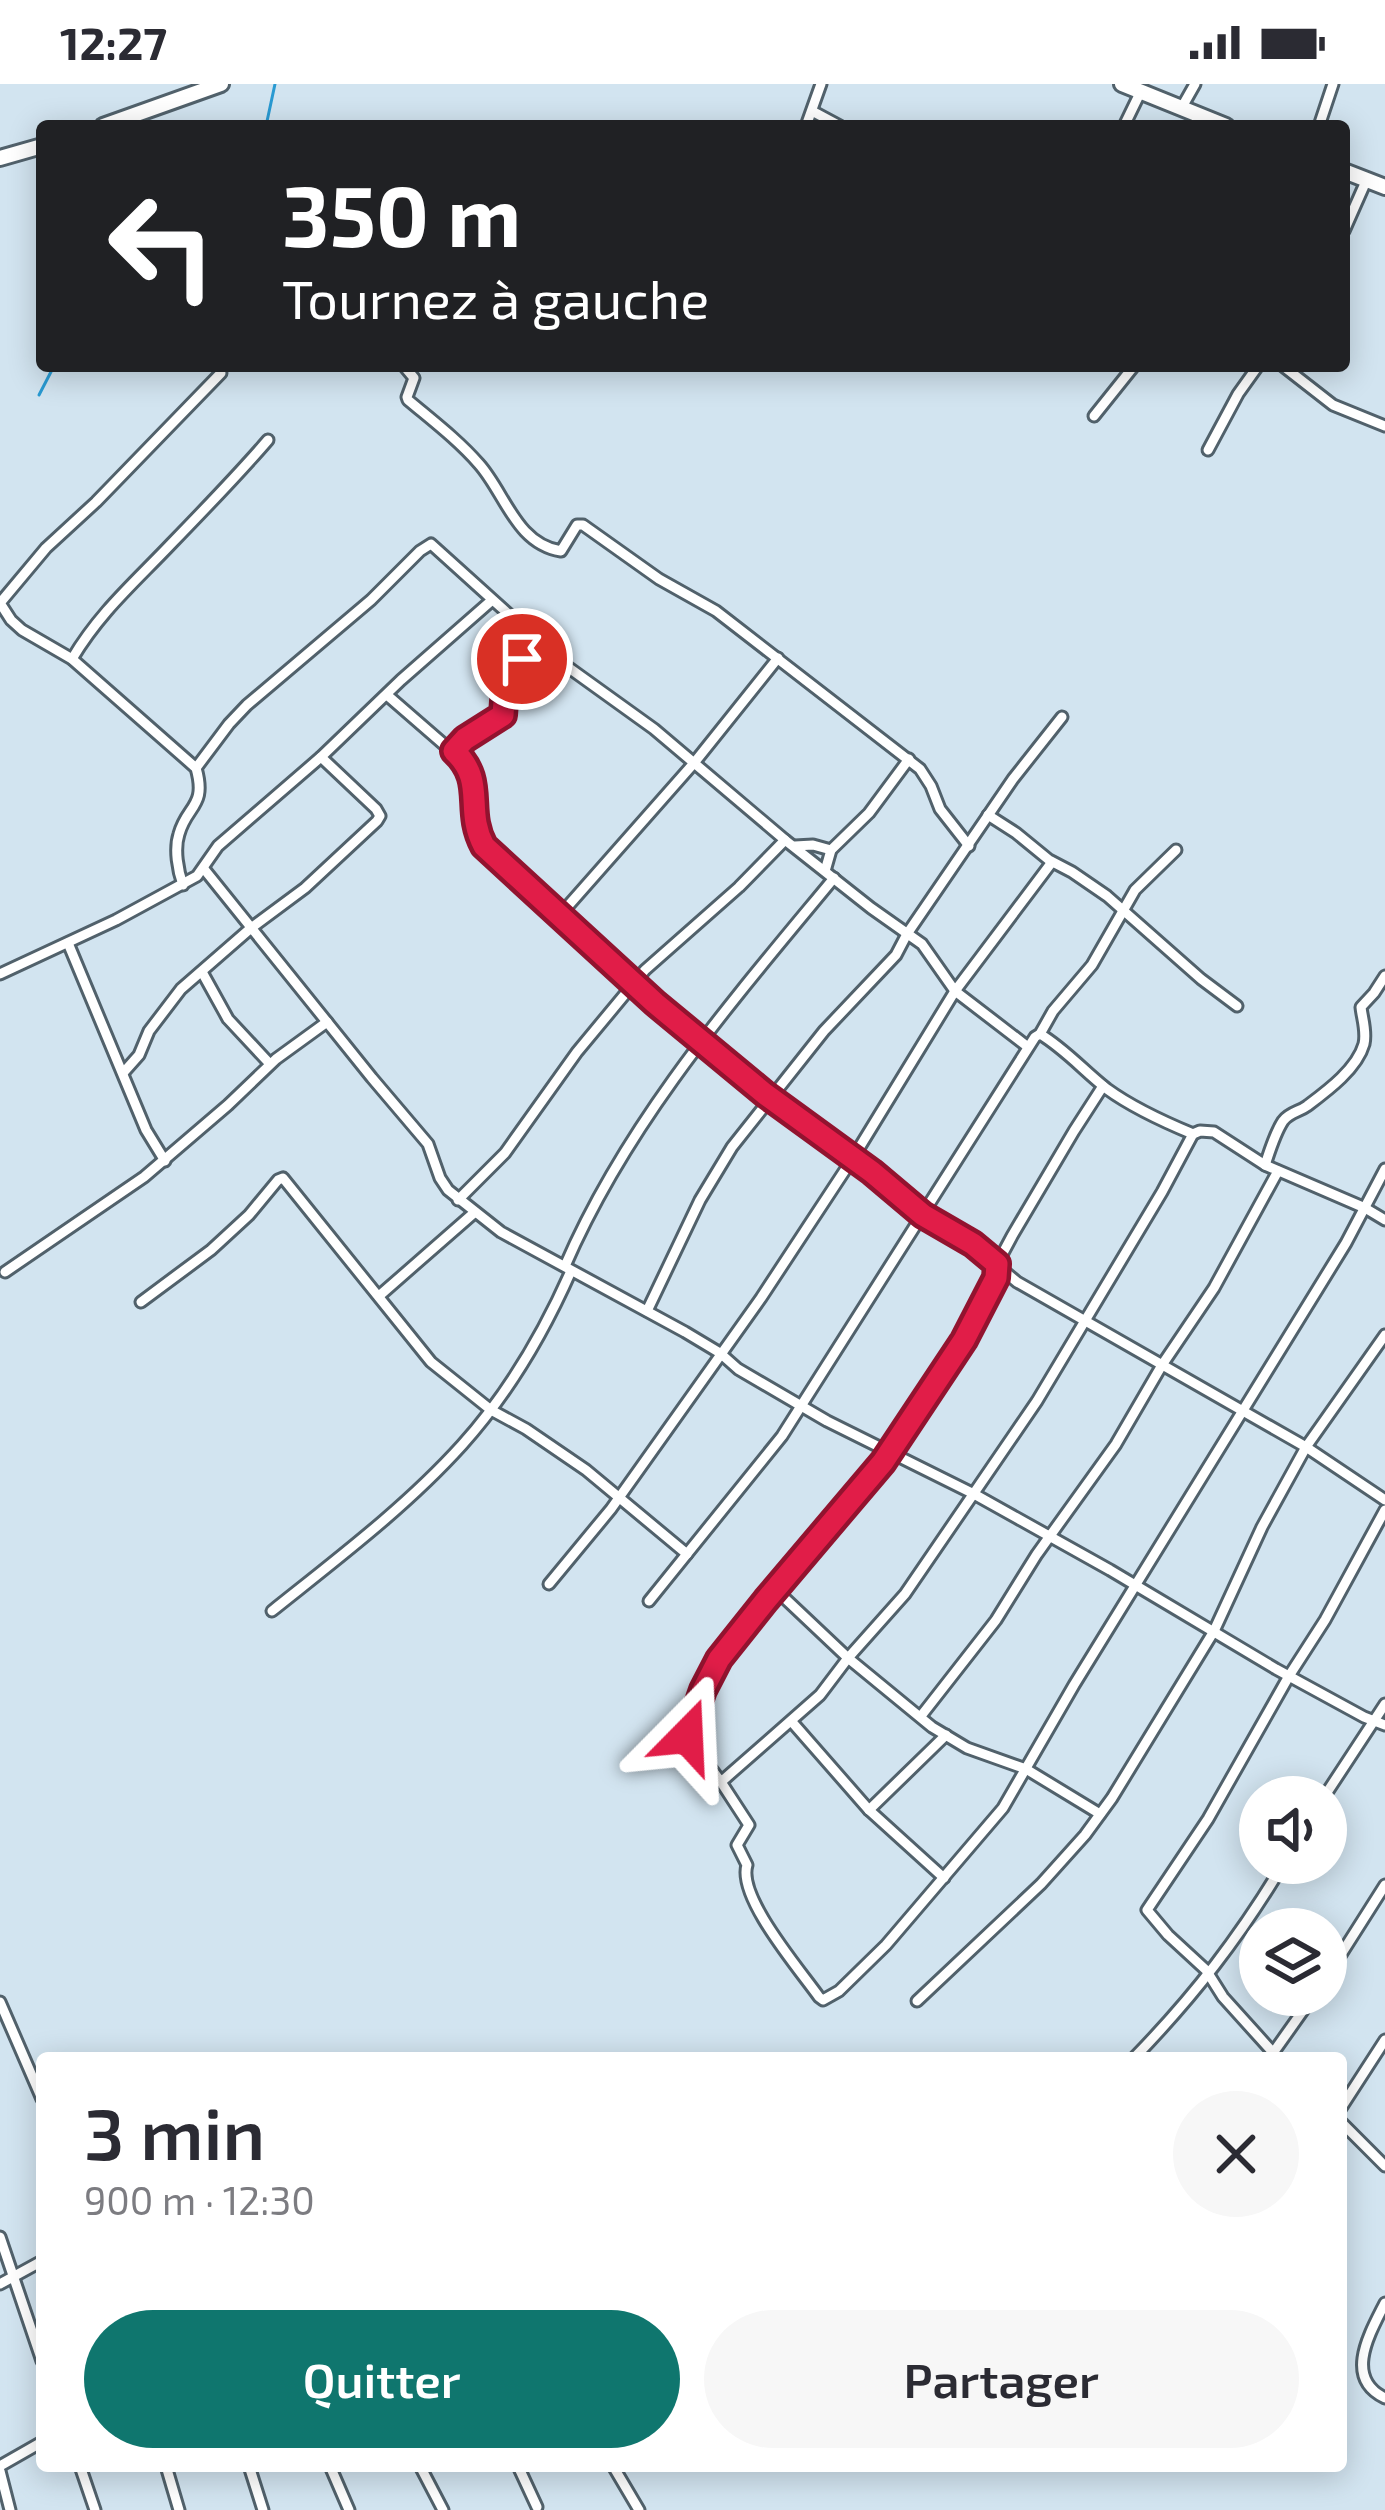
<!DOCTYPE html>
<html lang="fr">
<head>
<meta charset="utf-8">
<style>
  body { margin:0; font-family:"Exo 2",sans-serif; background:#f7f7f7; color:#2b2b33; height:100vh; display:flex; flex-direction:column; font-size:45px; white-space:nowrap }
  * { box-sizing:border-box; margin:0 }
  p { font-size:39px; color:#7c7c81 }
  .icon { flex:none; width:66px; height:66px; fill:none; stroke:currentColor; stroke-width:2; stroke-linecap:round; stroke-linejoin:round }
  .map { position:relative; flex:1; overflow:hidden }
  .drawer { position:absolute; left:36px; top:1968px; width:1311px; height:420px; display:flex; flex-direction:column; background:#fff; border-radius:12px; box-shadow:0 6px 30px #0003 }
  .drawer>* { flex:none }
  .hud { position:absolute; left:36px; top:36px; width:1314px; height:252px; border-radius:12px; box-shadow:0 6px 30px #0003; background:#202124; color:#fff; overflow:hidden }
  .tools { position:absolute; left:1239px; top:1692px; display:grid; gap:24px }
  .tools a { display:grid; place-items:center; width:108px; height:108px; border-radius:50%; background:#fff; box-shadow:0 6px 30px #0003; font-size:60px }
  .pin { position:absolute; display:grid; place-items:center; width:102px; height:102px; color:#fff; margin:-51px; border:6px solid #fff; border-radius:50%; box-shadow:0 3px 12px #0007 }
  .me { position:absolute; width:132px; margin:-66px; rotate:21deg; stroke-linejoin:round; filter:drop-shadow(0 0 9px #0008) }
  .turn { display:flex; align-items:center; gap:42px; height:252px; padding:0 48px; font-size:54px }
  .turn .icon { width:156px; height:156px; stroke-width:2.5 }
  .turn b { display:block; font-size:84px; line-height:102px }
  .round { display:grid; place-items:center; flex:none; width:126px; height:126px; border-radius:63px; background:#f7f7f7 }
  .headline { display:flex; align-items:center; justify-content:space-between; height:204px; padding:0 48px }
  h1 { font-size:72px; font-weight:600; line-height:90px }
  .cta { display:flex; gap:24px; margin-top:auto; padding:24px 48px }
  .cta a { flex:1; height:138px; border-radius:72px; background:#0f766e; color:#fff; font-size:48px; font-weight:600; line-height:138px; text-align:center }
  .cta a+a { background:#f7f7f7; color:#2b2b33 }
  .status { display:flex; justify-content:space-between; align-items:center; height:84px; padding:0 60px; background:#fff; direction:ltr }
  .status svg { height:33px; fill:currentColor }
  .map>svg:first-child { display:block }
</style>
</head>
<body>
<div class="status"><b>12:27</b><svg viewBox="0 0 49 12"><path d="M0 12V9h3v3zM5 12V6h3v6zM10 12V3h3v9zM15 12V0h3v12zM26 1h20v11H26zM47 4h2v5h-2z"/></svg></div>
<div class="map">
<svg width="1385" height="2426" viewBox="0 0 1385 2426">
  <rect width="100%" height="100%" fill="#d2e4f0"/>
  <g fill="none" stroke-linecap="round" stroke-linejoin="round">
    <g stroke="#299ad2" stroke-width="3">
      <polyline points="266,42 275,0"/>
      <polyline points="39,311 54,282"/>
    </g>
    <defs>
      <g id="street">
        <polyline points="1182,23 1195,0"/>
        <polyline points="812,27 840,42"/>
        <polyline points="806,42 821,0"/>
        <polyline points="1124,42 1141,7"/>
        <polyline points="1319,42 1333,0"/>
        <polyline points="1344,147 1367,95"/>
        <path d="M404 282 414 294 407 313 408 316C433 337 458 356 479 380 505 409 516 460 561 467L577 441H583L659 495 716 527 920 685 931 702 940 725 969 762"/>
        <polyline points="1283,282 1333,321 1385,342"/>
        <polyline points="1094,332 1134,282"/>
        <polyline points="1208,366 1238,310 1258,282"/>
        <path d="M72 575C100 528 134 499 171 460 204 426 237 392 268 356"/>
        <path d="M387 611 448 664C487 685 466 711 475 744 476 748 482 758 484 762L683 942 782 1024 872 1088 923 1131 973 1161 1017 1198 1306 1363 1385 1416"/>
        <polyline points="454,667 465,655 503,631 506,590 522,575 528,551"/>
        <polyline points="196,684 229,640 247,621 371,516 420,467 431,460 565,581 654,645 785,756 871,824 922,860 955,907 1028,963"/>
        <polyline points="988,731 1016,749 1049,776 1072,788 1107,812 1201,895 1237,922"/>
        <polyline points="795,762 813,761 831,766"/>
        <polyline points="204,785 372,994 428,1060 440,1094 448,1106 501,1148 685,1248 720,1269 738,1285 827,1337 974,1410 1110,1486 1276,1585 1364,1633 1385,1641"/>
        <polyline points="825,787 831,766 869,729 909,675"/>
        <path d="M183 801C178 787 174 765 179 750 187 721 207 723 196 684L72 575 22 546 11 536 0 519 46 464 96 418 221 289"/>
        <polyline points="560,831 694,679 778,574"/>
        <polyline points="68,859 146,1046 165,1077"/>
        <polyline points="202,888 228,935 270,980"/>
        <polyline points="0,890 116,836 197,792 218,762 321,673 401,596 491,517"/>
        <path d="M1040 950C1065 965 1084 987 1107 1005 1133 1024 1164 1038 1193 1050L1200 1047 1214 1048 1265 1081 1365 1124 1385 1136"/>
        <polyline points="123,989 139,971 149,947 181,905 251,844 305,804 377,737 380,732 376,725 321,673"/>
        <polyline points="1103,1002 1074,1047 1012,1152 997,1180 996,1194 963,1256 890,1367 719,1575 703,1606 687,1652 721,1698 820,1611 848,1574 905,1510 1037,1317 1162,1108 1193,1050"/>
        <path d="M1265 1081C1270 1066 1275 1049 1283 1037 1290 1028 1299 1028 1307 1022 1327 1007 1357 985 1364 960 1367 947 1362 934 1361 923L1374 909 1385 892"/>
        <polyline points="458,1116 505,1069 577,968 645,886 739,803 785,756"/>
        <path d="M565 1182C628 1036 734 915 834 794"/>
        <polyline points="5,1188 144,1093 228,1021 276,975 327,938"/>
        <polyline points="379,1212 475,1128"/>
        <polyline points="141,1218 211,1166 249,1131 278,1096 283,1094 431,1278 491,1326 526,1345 586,1386 687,1470"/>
        <polyline points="647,1227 700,1116 732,1063 824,947 896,871 907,850 1013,695 1062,633"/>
        <polyline points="549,1500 611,1425 761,1214 853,1074 955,907 1052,778"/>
        <polyline points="775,1505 848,1574 932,1643 967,1664 1026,1685 1100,1730"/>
        <polyline points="649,1517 782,1352 1035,953 1040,950 1053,927 1092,881 1135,806 1176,766"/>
        <path d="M272 1527C337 1475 406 1423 462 1361 507 1311 544 1248 571 1187"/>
        <polyline points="921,1632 996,1536 1037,1470 1116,1360 1162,1281 1214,1204 1278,1087"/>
        <polyline points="792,1638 869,1726 944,1794"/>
        <path d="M721 1698 749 1741 737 1761 747 1781C737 1813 800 1886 819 1913L823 1916 839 1907 886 1861 1003 1724 1074 1601 1346 1159 1385 1085"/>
        <polyline points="1324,1713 1385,1620"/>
        <polyline points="869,1726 946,1651"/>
        <polyline points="1326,1894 1385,1801"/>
        <polyline points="917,1917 1041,1800 1085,1751 1112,1714 1214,1547 1262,1443 1306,1363 1385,1251"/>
        <polyline points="0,1918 42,2015"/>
        <polyline points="1273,1969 1314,1911"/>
        <path d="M1134 1974C1194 1912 1239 1854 1284 1779"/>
        <polyline points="1278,1974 1223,1913 1206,1886 1168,1851 1147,1826 1208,1735 1289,1592 1325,1536 1385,1426"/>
        <polyline points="1341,2024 1385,1956"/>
        <polyline points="1341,2038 1385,2082"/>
        <polyline points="0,2153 42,2277"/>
        <polyline points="0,2200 42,2177"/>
        <path d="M1385 2219C1370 2249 1343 2294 1385 2314"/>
        <polyline points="0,2382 42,2358"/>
        <polyline points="80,2382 95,2426"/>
        <polyline points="166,2382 179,2426"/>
        <polyline points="249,2382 263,2426"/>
        <polyline points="330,2382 349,2426"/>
        <polyline points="420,2382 443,2426"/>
        <polyline points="518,2382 537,2423"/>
        <polyline points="613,2382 639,2426"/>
        <polyline points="0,2387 10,2426"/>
      </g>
      <g id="secondary">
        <polyline points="1122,0 1226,42"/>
        <polyline points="103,42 221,0"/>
        <polyline points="0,74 42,62"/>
        <polyline points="1344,87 1385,103"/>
      </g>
    </defs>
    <use href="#street" stroke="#51616b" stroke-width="15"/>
    <use href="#secondary" stroke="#51616b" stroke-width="20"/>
    <use href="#street" stroke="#fff" stroke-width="9"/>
    <use href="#secondary" stroke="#fff" stroke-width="14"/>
  </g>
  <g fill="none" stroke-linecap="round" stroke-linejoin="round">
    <defs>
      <path id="route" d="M522 575 506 590 503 631 465 655 454 667C487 698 464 725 484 762L655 919 765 1010 872 1088 923 1131 973 1160 997 1180 996 1194 964 1256 883 1378 766 1516 719 1575 703 1606 687 1652"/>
    </defs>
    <use href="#route" stroke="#92132f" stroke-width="30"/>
    <use href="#route" stroke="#e11d48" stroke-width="21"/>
  </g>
</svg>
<div class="tools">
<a><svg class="icon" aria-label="sound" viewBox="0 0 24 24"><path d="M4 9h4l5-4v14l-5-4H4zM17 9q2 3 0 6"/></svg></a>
<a><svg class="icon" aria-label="layers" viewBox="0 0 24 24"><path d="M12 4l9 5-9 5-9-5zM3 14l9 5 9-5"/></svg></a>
</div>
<div class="pin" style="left:522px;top:575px;background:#d93025"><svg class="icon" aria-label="arrive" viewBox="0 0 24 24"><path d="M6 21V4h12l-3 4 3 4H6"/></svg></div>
<svg class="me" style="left:687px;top:1652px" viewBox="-20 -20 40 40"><path d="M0-17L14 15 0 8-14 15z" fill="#e11d48" stroke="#fff" stroke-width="4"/></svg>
<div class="hud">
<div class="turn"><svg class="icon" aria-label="left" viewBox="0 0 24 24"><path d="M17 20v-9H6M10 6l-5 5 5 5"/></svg><div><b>350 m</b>Tournez à gauche</div></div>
</div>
<section class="drawer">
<div class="headline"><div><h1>3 min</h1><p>900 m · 12:30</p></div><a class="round"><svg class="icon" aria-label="close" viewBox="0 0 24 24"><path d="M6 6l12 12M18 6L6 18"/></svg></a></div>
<div class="cta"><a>Quitter</a><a>Partager</a></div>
</section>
</div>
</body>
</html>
